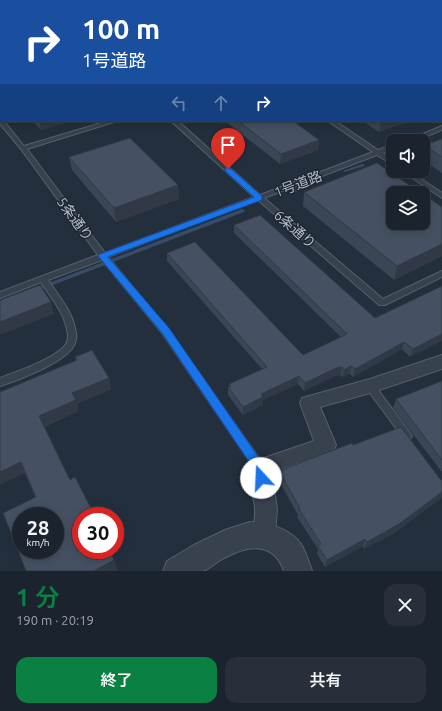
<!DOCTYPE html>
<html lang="ja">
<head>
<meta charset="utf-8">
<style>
  body { margin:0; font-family:Ubuntu,"Noto Sans JP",sans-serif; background:#282f3a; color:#f1f3f6; height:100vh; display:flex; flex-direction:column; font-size:15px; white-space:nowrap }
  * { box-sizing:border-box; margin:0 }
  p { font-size:13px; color:#a0a4aa }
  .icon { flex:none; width:22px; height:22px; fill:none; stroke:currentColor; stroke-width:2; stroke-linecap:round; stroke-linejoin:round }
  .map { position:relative; height:571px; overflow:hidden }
  .sheet { display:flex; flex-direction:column; background:#1b232e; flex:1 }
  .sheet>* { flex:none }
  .guide { position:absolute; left:0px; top:0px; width:442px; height:122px; box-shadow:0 2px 10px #0003,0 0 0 1px #39404a; background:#1a4fa0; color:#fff; overflow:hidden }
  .buttons { position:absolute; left:386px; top:134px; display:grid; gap:8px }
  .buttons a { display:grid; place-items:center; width:44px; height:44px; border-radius:8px; background:#1b232e; box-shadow:0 2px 10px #0003,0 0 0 1px #39404a; font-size:20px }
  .speed { position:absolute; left:12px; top:507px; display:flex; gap:8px; font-size:20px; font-weight:700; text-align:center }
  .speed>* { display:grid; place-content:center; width:52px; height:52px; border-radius:50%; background:#1b232e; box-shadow:0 2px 10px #0003,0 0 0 1px #39404a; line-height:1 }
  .speed small { font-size:10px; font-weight:400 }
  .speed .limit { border:6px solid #d22; background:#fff; color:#111 }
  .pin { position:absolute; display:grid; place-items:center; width:34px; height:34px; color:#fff; margin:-41px -17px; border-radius:50% 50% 50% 0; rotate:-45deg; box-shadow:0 0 4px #0007 }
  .pin .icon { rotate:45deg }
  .me { position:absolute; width:44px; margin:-22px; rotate:340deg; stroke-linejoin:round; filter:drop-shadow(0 0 3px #0008) }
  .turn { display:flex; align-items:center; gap:14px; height:84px; padding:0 16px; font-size:18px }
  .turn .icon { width:52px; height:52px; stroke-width:2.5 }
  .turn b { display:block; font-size:28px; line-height:34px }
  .lanes { display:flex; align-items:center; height:38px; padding:0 16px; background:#0003; justify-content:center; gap:20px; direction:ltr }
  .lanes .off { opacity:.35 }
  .round { display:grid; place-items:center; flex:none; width:42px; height:42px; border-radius:12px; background:#282f3a }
  .overview { display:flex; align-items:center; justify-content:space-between; height:68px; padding:0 16px }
  h1 { font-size:24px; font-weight:600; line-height:30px; color:#0b8043 }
  .action { display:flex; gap:8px; margin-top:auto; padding:8px 16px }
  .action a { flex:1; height:46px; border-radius:12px; background:#0b8043; color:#fff; font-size:16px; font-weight:600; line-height:46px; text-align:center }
  .action a+a { background:#282f3a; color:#f1f3f6 }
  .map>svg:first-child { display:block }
</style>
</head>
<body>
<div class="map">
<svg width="442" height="571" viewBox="0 0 442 571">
  <rect width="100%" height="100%" fill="#242f3e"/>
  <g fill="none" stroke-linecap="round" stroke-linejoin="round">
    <g fill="#394c67" fill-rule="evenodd">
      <polygon points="362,164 364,164 364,166 345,172 343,171"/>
      <polygon points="310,183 313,185 312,186 293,193 289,193 288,192"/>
      <polygon points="242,209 245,211 244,212 37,291 35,292 32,290 33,289"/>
    </g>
    <defs>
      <g id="service">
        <rect x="34" y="0" width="5" height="1"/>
        <rect x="424" y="0" width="6" height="1"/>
        <rect x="441" y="6" width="1" height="2"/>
        <polygon points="441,93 442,94 442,98 441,97"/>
        <path d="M0 119 1 121H4L24 146 108 121H117L27 149 105 253 254 197 171 121H178L260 195 373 152 328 121H335L378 150 393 145V149L383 153 393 160V165L377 155 264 198 383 299 442 271V277L385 305H379L258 200 108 257 168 329 266 468 267 471 266 474 262 475 258 474 162 333 102 260 48 280C58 295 72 311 75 328 77 334 77 341 73 347 63 363 19 380 0 386V378C16 372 57 358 66 344 69 339 68 331 66 326 62 310 50 296 41 282L0 298V292L98 255 21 149 0 124Z"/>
        <polygon points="442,126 442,130 415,141 406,141"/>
        <polygon points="402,171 409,171 442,193 442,198"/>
        <polygon points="370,382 373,383 410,433 412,436 410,439 407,440 404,439 367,389 365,386 367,383"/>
      </g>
      <path id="minor" d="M442 355V369L370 393 320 407 336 445 333 451 275 471 272 475 277 509 275 534 272 541 264 544 256 541C251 530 256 520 255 508 254 496 248 483 252 471 253 466 257 462 261 459L314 441 300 403 302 398 370 379Z"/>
      <path id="tertiary" d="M250 522C269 523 289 528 301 544 306 552 309 563 312 571H284C272 538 243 547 219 561 214 564 209 569 203 571 195 571 172 571 163 571L167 561 194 545 225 530Z"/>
    </defs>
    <use href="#service" stroke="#565f6c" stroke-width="2"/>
    <use href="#minor" stroke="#565f6c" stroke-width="2"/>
    <use href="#tertiary" stroke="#565f6c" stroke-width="2"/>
    <use href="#service" fill="#38414e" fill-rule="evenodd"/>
    <use href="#minor" fill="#38414e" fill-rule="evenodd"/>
    <use href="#tertiary" fill="#38414e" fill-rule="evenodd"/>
  </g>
  <g fill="#3b4654">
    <polygon points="54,0 260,0 262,1 56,1"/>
    <rect x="441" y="30" width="1" height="63"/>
    <polygon points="1,64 1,101 0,100 0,65"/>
    <polygon points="33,121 70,121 41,130"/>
    <polygon points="225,121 293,121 319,140 318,150 280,164"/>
    <polygon points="363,121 409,121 379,132"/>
    <polygon points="442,139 442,173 423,160 423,148 424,145"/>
    <polygon points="69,157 178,185 179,199 116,222 72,170"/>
    <polygon points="304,192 442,207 442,256 394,280 303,206"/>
    <polygon points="234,225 375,318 442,286 410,357 402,349 353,377 350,374 343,377 340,375 335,376 304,391 298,384 263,400 263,405 243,415 228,395 228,387 229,387 229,384 262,369 167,261 167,253 303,355 341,337 234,233"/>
    <polygon points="75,357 109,378 111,389 77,404 78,411 44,427 81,550 110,550 114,560 117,570 115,571 26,571 35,497 25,473 0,484 0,392 76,361"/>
    <polygon points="442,381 442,472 393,408 396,399"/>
    <polygon points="279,471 396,532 364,549 363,546 325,567 317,554 318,549 297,517 298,515 278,479"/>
  </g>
  <g fill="#303945">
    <polygon points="59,0 65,0 66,1 60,1"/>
    <polygon points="1,28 1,37 0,38 0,29"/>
    <polygon points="39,121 70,121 41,130"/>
    <polygon points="381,121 409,121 379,132"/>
    <polygon points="319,140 318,150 280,164 281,154"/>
    <polygon points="178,185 179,199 116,222 114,208"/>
    <polygon points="442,244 442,256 394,280 397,266"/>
    <polygon points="51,302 54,314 0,335 0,322"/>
    <polygon points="442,334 442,341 410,357 413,349"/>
    <polygon points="404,342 402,349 353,377 355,369"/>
    <polygon points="351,366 350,374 343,377 344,370"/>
    <polygon points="342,367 340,375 335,376 304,391 305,383 336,368"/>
    <polygon points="299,376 298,384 263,400 263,405 243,415 243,407 261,394"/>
    <polygon points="109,378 111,389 77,404 78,411 42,427 39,416 72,393"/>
    <polygon points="21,462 25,473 0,484 0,472"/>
    <polygon points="442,492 442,498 396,532 364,549 367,542"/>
    <polygon points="365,539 363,546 325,567 327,560"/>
    <polygon points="114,560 117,570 115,571 94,571"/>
  </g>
  <g fill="#455162" stroke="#303945" fill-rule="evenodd">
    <polygon points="71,0 188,0 184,1 72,1"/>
    <polygon points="191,0 260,0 262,1 193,1"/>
    <polygon points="0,15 1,16 1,28 0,29"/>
    <rect x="441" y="30" width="1" height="55"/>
    <polygon points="1,64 1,94 0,93 0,65"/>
    <polygon points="238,121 293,121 319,140 281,154"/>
    <polygon points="130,138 178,185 114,208 69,157"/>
    <polygon points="442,139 442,157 424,145"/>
    <polygon points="377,163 421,193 393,193 393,223 423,223 423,194 442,207 442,244 397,266 304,192"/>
    <polygon points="260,215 375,318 442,286 442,334 413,349 404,342 355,369 351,366 344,370 342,367 336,368 305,383 299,376 261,394 263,397 243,407 228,387 231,386 229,384 267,367 167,253 195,242 303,355 347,334 234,225"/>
    <polygon points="40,285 51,302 0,322 0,300"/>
    <path d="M92 350 109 378 72 393 76 400 39 416 70 480 75 477 95 516H81V550H109L114 560 94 571H26L3 513 36 497 21 462 0 472V392L77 360 75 357ZM21 516H55V550H21Z"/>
    <polygon points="442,381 442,460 396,399"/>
    <polygon points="401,427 440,479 442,480 442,492 399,524 367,542 365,539 327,560 318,546 321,544 299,509 300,508 279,471 352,443 353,445"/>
  </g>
  <path fill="#1a73e8" stroke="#114b97" d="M228 167 230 168 262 196V200L108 257 169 328 266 468C268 473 268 477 265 482L261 484 257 482 255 478 256 472 162 333 98 256 100 254 254 197 225 171V168Z"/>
  <g text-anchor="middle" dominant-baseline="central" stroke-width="3" stroke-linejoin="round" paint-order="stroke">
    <g font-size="14" fill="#b4bcc9" stroke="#1d2633">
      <text transform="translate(298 184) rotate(-21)">1号道路</text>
      <text transform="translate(75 219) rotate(54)">5条通り</text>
      <text transform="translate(295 229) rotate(41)">6条通り</text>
    </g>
  </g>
</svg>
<div class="buttons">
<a><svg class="icon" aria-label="sound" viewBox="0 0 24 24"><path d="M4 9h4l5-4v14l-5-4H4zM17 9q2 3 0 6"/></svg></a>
<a><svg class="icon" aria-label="layers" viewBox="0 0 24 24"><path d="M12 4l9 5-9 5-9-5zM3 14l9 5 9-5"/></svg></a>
</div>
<div class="speed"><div>28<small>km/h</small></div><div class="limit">30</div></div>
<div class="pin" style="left:228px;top:169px;background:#d93025"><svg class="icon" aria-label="arrive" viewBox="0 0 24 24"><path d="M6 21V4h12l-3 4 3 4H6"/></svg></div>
<svg class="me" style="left:261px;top:478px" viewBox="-20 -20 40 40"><circle r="19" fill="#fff"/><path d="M0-13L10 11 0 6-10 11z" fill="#1a73e8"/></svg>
<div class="guide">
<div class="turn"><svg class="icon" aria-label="right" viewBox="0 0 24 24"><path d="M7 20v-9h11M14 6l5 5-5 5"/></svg><div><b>100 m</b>1号道路</div></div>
<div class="lanes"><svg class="icon off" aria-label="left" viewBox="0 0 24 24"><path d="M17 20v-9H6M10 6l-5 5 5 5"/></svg><svg class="icon off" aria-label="ahead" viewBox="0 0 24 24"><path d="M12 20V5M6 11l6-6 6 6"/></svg><svg class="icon" aria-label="right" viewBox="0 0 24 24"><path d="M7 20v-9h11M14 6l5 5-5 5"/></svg></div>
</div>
</div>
<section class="sheet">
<div class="overview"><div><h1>1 分</h1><p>190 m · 20:19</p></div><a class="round"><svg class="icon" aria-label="close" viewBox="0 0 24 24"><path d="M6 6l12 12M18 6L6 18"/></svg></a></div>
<div class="action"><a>終了</a><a>共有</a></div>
</section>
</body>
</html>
